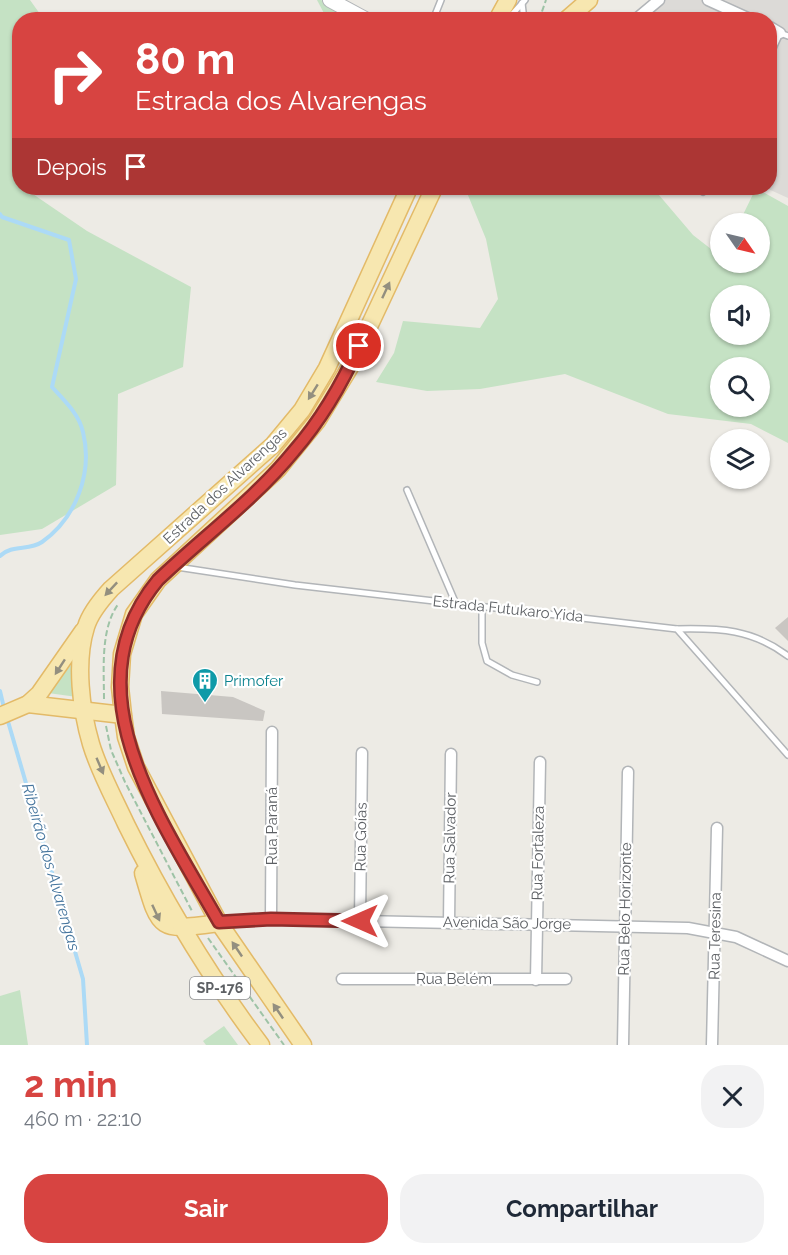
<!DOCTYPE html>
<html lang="pt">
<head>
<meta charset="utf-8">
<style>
  body { margin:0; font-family:Raleway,sans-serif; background:#f2f2f3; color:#1f2937; height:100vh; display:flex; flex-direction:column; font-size:22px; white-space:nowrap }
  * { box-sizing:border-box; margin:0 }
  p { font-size:20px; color:#747a83 }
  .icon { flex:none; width:33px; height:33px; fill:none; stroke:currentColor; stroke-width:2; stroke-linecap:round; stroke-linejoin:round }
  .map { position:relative; height:1045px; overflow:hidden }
  .panel { display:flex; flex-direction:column; background:#fff; flex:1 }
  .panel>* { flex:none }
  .top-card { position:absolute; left:12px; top:12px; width:765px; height:183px; border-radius:24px; box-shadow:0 2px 4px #0004; background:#d74441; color:#fff; overflow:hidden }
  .needle { width:39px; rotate:124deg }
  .controls { position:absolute; left:710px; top:213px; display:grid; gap:12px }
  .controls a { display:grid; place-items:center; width:60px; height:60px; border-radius:50%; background:#fff; box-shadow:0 2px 4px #0004; font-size:30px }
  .pin { position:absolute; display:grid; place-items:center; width:51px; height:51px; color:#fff; margin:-26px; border:3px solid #fff; border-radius:50%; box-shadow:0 2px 6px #0007 }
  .me { position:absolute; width:66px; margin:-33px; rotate:270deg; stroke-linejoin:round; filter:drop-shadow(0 0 4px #0008) }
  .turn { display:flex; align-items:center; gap:21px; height:126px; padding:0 24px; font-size:27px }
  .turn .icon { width:78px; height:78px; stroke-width:2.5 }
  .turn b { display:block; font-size:42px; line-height:51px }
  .then { display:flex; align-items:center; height:57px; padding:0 24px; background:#0003; gap:12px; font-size:22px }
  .round { display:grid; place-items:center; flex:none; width:63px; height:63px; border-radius:24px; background:#f2f2f3 }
  .head { display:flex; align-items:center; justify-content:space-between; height:102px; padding:0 24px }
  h1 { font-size:36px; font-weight:700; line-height:45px; color:#d74441 }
  .action { display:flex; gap:12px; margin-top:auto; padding:12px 24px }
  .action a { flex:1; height:69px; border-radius:24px; background:#d74441; color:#fff; font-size:24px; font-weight:700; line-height:69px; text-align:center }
  .action a+a { background:#f2f2f3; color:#1f2937 }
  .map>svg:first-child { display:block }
</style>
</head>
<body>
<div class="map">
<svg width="788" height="1045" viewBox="0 0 788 1045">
  <rect width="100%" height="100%" fill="#edebe5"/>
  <polygon fill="#dcdad7" points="662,0 788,0 788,198 766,188 770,188 770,20 643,20"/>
  <g fill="#c5e2c4" fill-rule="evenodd">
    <polygon points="0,0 30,0 40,14 40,19 20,20 20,188 24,188 87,231 191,287 183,367 118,394 116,485 42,529 0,535"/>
    <polygon points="317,0 321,0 356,19 327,19"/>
    <path d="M465 188H653L693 235 720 256V262H759V224L739 223 756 188 788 206V443L751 424 668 414 565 374 480 389 427 391 376 382 394 353 403 321 480 328 498 299 486 239ZM720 296H759V334H720ZM720 368H759V406H720Z"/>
    <polygon points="75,660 77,697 48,693"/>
    <polygon points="20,990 28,1045 0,1045 0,996"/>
    <polygon points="224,1026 238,1045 206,1045 203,1041"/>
  </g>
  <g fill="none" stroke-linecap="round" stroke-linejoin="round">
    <g stroke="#acdaf6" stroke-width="4">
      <path d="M0 214 2 217 69 240 76 279 52 387C64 400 79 414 83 432 93 473 76 518 42 542 29 551 12 544 0 556"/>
      <polyline points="0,691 4,708"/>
      <polyline points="7,718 83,979 87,1045"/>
    </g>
  </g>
  <g fill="#c9c6c2">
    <polygon points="788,617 788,641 775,628"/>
    <polygon points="161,691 233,697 265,711 263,721 162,714"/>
  </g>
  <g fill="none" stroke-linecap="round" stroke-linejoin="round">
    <defs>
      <g id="service">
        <polyline points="522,3 524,20"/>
        <polyline points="433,20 441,0"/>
        <polyline points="507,20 525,0"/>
        <polyline points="770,55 780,33 788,36"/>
        <polyline points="703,192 706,188"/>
        <polyline points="407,490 456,604"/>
        <polyline points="177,567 295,585 677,629 788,755"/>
        <polyline points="482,606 482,643 487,661 512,675 537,682"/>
        <path d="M677 629C720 628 752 629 788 656"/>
      </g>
      <g id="minor">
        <polyline points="708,0 752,20"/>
        <polyline points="635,20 659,0"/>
        <polyline points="770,27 780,33"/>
        <polyline points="271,919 272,732"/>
        <polyline points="360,921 362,753"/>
        <polyline points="219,923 271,919 688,928 736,937 788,961"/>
        <polyline points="449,923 451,754"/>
        <polyline points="342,979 566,979"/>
        <polyline points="536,980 540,762"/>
        <polyline points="623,1045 628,772"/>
        <polyline points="712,1045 717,828"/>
      </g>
      <polyline id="tertiary" points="330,0 367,20"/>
      <g id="primary">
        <polyline points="497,20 508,0"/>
        <polyline points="566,20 589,0"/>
        <polyline points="28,704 123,715"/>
        <polyline points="0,716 28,704 39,694 83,631"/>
        <path d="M143 873C160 932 158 931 219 923"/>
        <path d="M261 1045C209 976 164 901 126 824 114 798 99 771 91 744 81 710 75 662 86 627 90 613 101 600 111 589L273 445 302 410 327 368 409 188"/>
        <polyline points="303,1045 219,923 136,767 126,737 123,715 120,687 122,654 134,614 158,580 278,469 317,421 350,367 434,188"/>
      </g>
    </defs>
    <use href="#service" stroke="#b2b5b8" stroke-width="8"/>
    <use href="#minor" stroke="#b2b5b8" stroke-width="13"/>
    <use href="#tertiary" stroke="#b2b5b8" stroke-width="16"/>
    <use href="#primary" stroke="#e3ba68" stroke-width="19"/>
    <g stroke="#9ec3a6" stroke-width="2" stroke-dasharray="6 3" stroke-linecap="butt">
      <polyline points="539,20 546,0"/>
      <path d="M104 699C104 669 100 628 119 603"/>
      <polyline points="106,726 111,750 125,782 193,913"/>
      <polyline points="208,938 284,1045"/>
    </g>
    <use href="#service" stroke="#fff" stroke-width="5"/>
    <use href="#minor" stroke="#fff" stroke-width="10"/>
    <use href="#tertiary" stroke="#fff" stroke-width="14"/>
    <use href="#primary" stroke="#f7e7b0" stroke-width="16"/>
  </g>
  <defs><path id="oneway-solid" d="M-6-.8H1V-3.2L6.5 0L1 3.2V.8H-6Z" transform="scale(1.5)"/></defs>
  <g fill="#938f7f">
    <use href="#oneway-solid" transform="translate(386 290) rotate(-65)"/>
    <use href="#oneway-solid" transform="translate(313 392) rotate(122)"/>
    <use href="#oneway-solid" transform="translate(111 589) rotate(133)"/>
    <use href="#oneway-solid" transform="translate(60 667) rotate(123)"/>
    <use href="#oneway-solid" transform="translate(100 766) rotate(67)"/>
    <use href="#oneway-solid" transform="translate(156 913) rotate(65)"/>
    <use href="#oneway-solid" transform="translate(237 949) rotate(-124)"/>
    <use href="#oneway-solid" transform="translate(278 1011) rotate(-124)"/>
  </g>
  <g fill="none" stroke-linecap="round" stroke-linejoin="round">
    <defs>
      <path id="route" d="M359 346C342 384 321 420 294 451 255 499 203 537 158 580 67 690 162 821 219 922L271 919 360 921"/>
    </defs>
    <use href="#route" stroke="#8c2c2a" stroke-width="15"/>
    <use href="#route" stroke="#d74441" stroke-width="10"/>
  </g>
  <defs>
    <symbol id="building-pin" viewBox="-11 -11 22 30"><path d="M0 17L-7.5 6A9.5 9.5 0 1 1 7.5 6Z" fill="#0f9aa8" stroke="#fff"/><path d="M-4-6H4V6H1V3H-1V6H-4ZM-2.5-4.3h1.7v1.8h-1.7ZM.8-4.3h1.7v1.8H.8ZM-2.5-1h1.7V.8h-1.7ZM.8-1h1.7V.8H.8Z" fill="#fff"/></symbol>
  </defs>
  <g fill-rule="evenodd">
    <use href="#building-pin" x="190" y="666" width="30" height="40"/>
  </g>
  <g text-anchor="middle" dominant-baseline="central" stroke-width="4.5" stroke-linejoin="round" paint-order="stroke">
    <rect fill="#fff" stroke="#8e9092" stroke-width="1.5" x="190" y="977" width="60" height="22" rx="4.5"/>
    <g font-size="14" font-weight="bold" fill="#5d6064">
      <text x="220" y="988">SP-176</text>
    </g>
    <g font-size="15" fill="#5d6064" stroke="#fff">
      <text transform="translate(225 486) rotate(-43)">Estrada dos Alvarengas</text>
      <text transform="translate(508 609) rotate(6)">Estrada Futukaro Yida</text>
      <text transform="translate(272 826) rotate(-90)">Rua Paraná</text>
      <text transform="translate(361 837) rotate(-89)">Rua Goías</text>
      <text transform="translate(450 838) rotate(-89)">Rua Salvador</text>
      <text transform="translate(538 853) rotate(-89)">Rua Fortaleza</text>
      <text transform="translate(625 909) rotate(-89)">Rua Belo Horizonte</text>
      <text transform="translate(507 923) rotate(1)">Avenida São Jorge</text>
      <text transform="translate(715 936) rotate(-89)">Rua Teresina</text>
      <text x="454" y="979">Rua Belém</text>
    </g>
    <g font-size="15" fill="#0d838f" stroke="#fff" text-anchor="start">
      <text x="224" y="681">Primofer</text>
    </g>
    <g font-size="16" font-style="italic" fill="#47769e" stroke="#fff">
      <text transform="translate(51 867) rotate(74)">Ribeirão dos Alvarengas</text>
    </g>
  </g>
</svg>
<div class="controls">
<a><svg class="needle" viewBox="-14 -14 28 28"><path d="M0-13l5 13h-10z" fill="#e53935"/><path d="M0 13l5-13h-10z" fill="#747a83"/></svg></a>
<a><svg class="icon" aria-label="sound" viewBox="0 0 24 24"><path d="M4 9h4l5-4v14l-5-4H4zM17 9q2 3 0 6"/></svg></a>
<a><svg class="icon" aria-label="search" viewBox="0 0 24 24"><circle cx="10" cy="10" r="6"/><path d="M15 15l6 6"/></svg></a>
<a><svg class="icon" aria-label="layers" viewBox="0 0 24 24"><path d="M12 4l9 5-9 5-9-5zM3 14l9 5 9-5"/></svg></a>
</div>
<div class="pin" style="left:359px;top:346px;background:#d93025"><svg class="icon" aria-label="arrive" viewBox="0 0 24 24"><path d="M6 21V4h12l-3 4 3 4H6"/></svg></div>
<svg class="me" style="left:360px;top:921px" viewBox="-20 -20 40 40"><path d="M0-17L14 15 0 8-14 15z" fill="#d74441" stroke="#fff" stroke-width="4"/></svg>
<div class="top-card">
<div class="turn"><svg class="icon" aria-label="right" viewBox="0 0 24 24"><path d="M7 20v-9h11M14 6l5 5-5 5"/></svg><div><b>80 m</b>Estrada dos Alvarengas</div></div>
<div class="then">Depois<svg class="icon" aria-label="arrive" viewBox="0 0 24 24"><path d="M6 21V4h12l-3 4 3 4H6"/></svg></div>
</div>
</div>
<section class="panel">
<div class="head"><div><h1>2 min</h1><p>460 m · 22:10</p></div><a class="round"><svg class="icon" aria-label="close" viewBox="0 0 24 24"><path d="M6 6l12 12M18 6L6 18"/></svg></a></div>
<div class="action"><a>Sair</a><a>Compartilhar</a></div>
</section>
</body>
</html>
